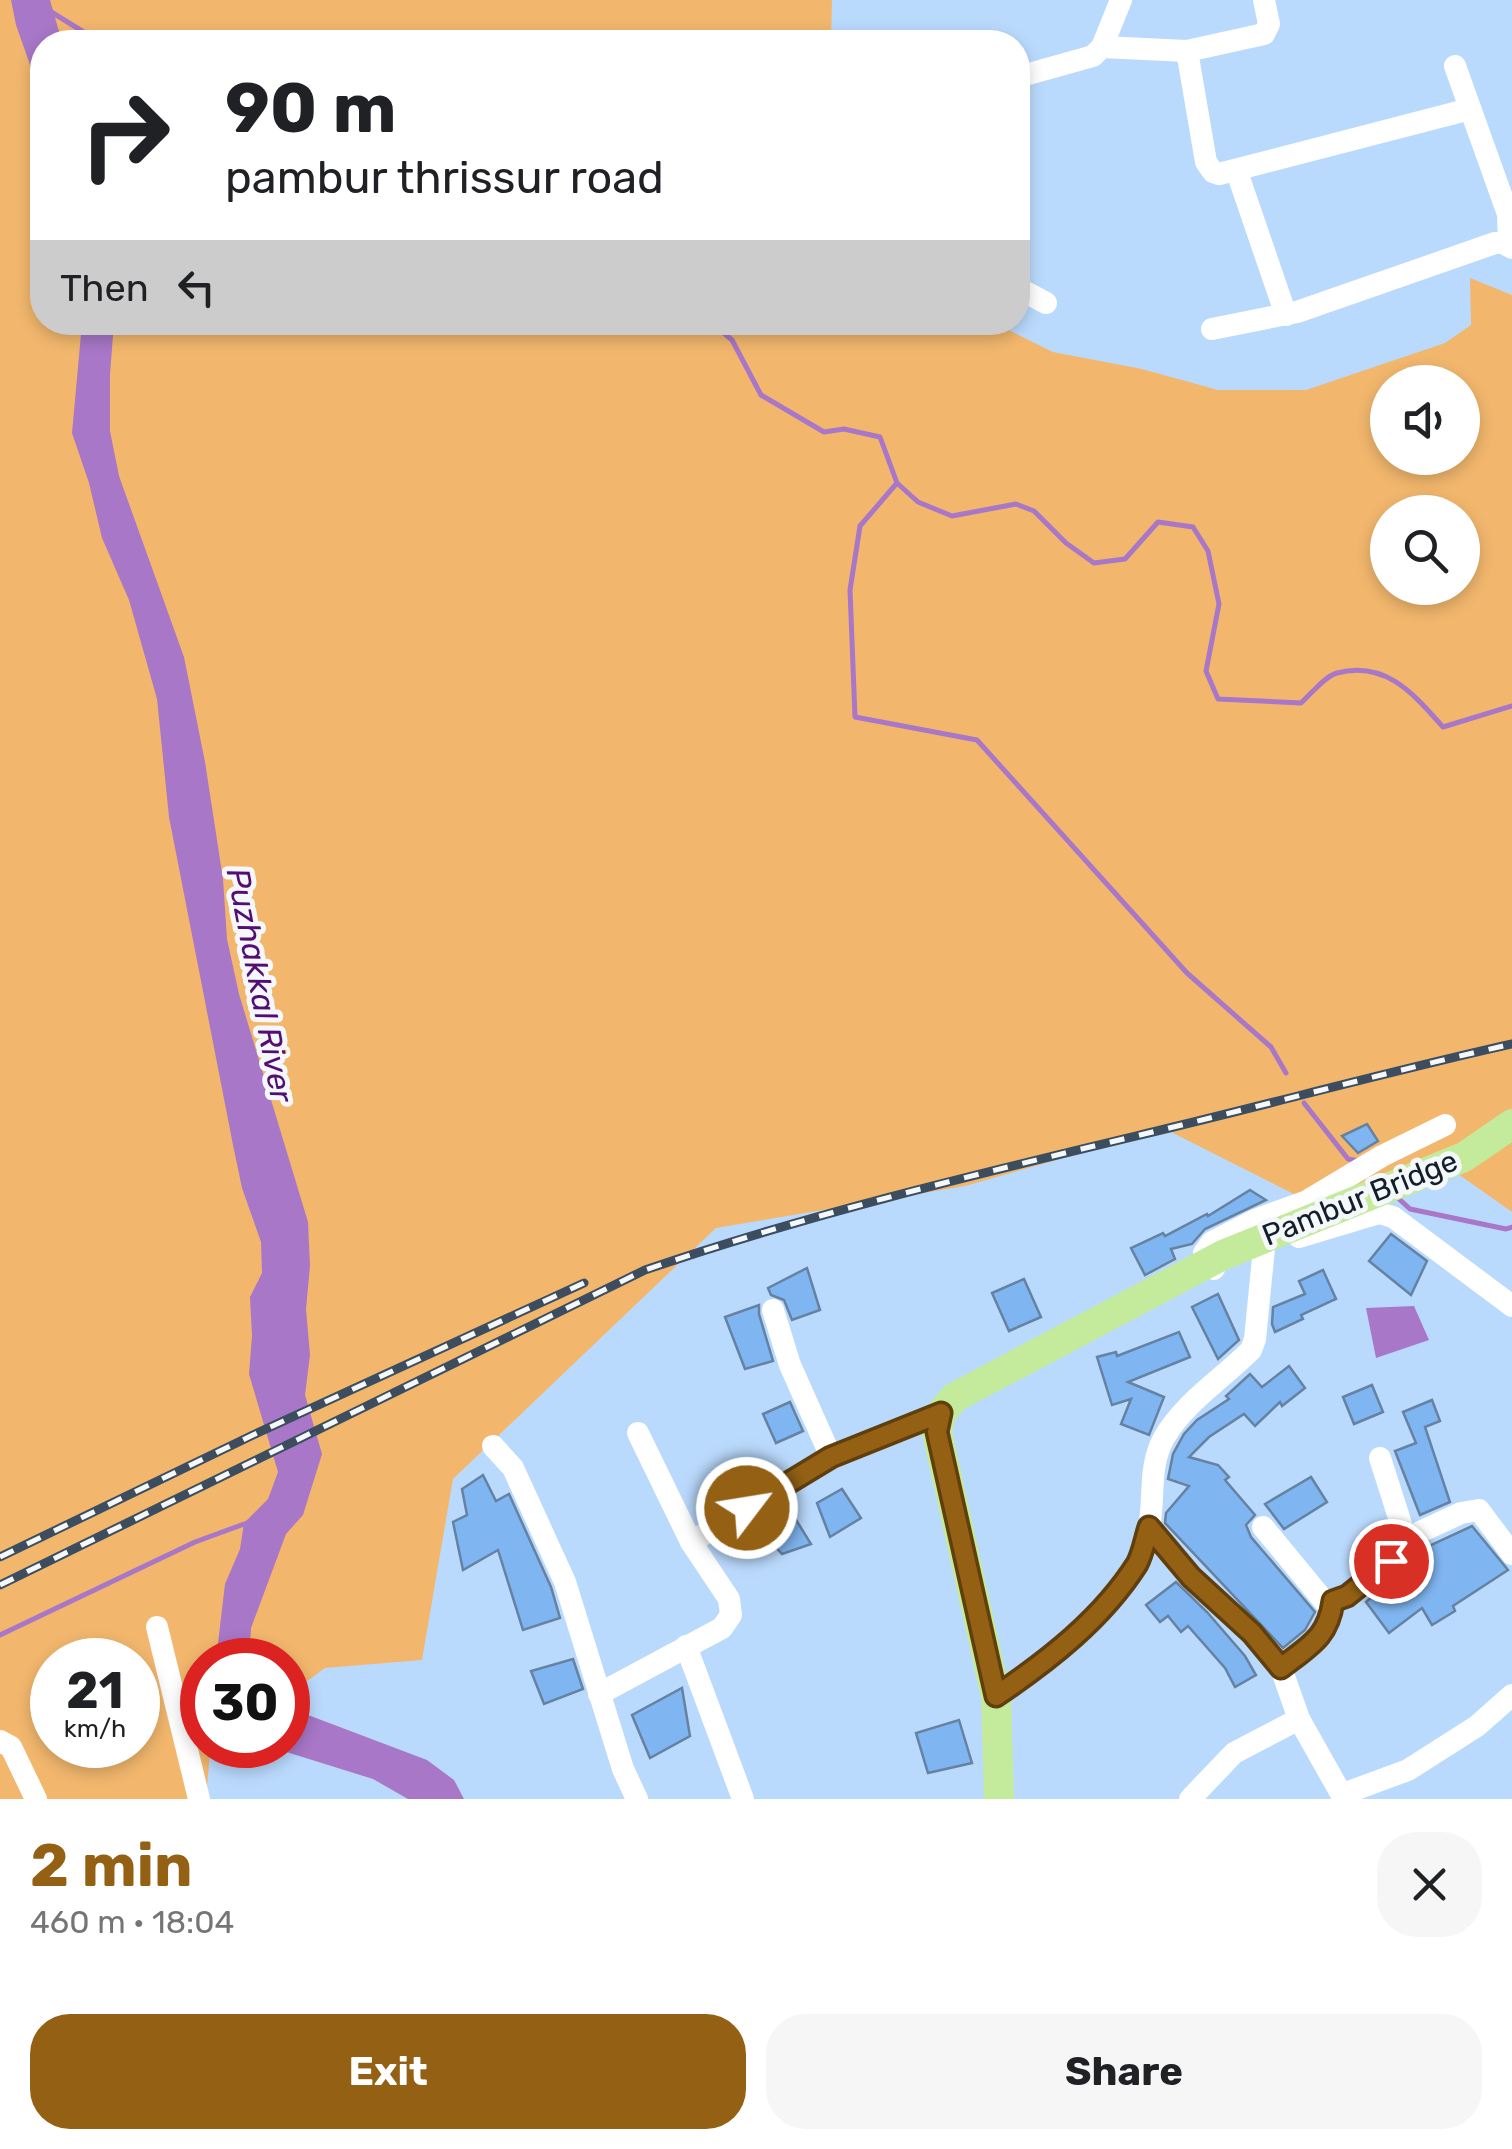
<!DOCTYPE html>
<html lang="en">
<head>
<meta charset="utf-8">
<style>
  body { margin:0; font-family:Rubik,sans-serif; background:#f6f6f6; color:#202124; height:100vh; display:flex; flex-direction:column; font-size:38px; white-space:nowrap }
  * { box-sizing:border-box; margin:0 }
  p { font-size:32px; color:#757577 }
  .icon { flex:none; width:55px; height:55px; fill:none; stroke:currentColor; stroke-width:2; stroke-linecap:round; stroke-linejoin:round }
  .map { position:relative; height:1799px; overflow:hidden }
  .sheet { display:flex; flex-direction:column; background:#fff; flex:1 }
  .sheet>* { flex:none }
  .top-card { position:absolute; left:30px; top:30px; width:1000px; height:305px; border-radius:40px; box-shadow:0 5px 15px #0003; background:#fff; color:#202124; overflow:hidden }
  .tools { position:absolute; left:1370px; top:365px; display:grid; gap:20px }
  .tools a { display:grid; place-items:center; width:110px; height:110px; border-radius:50%; background:#fff; box-shadow:0 5px 15px #0003; font-size:50px }
  .speed { position:absolute; left:30px; top:1638px; display:flex; gap:20px; font-size:50px; font-weight:700; text-align:center }
  .speed>* { display:grid; place-content:center; width:130px; height:130px; border-radius:50%; background:#fff; box-shadow:0 5px 15px #0003; line-height:1 }
  .speed small { font-size:25px; font-weight:400 }
  .speed .limit { border:15px solid #d22; background:#fff; color:#111 }
  .pin { position:absolute; display:grid; place-items:center; width:85px; height:85px; color:#fff; margin:-42px; border:5px solid #fff; border-radius:50%; box-shadow:0 2px 10px #0007 }
  .me { position:absolute; width:110px; margin:-55px; rotate:59deg; stroke-linejoin:round; filter:drop-shadow(0 0 8px #0008) }
  .turn { display:flex; align-items:center; gap:35px; height:210px; padding:0 30px; font-size:45px }
  .turn .icon { width:130px; height:130px; stroke-width:2.5 }
  .turn b { display:block; font-size:70px; line-height:85px }
  .then { display:flex; align-items:center; height:95px; padding:0 30px; background:#0003; gap:20px; font-size:38px }
  .round { display:grid; place-items:center; flex:none; width:105px; height:105px; border-radius:40px; background:#f6f6f6 }
  .summary { display:flex; align-items:center; justify-content:space-between; height:170px; padding:0 30px }
  h1 { font-size:60px; font-weight:700; line-height:75px; color:#946114 }
  .action { display:flex; gap:20px; margin-top:auto; padding:20px 30px }
  .action a { flex:1; height:115px; border-radius:40px; background:#946114; color:#fff; font-size:40px; font-weight:700; line-height:115px; text-align:center }
  .action a+a { background:#f6f6f6; color:#202124 }
  .map>svg:first-child { display:block }
</style>
</head>
<body>
<div class="map">
<svg width="1512" height="1799" viewBox="0 0 1512 1799">
  <rect width="100%" height="100%" fill="#badafd"/>
  <path fill="#f2b76d" fill-rule="evenodd" d="M0 0H832L831 42H42V322L994 323 1053 352 1142 369 1218 390H1306L1445 343 1471 325 1470 278 1512 295V1212L1451 1169 1343 1219 1165 1129 965 1186 716 1228 453 1479 422 1660 325 1668 288 1695V1660H202V1745H219L210 1752 206 1799H0ZM1388 382H1462V458H1388ZM1388 512H1462V588H1388ZM52 1660H138V1745H52Z"/>
  <g fill="#a877c8">
    <polygon points="11,0 50,0 62,42 42,42 42,99 16,25"/>
    <polygon points="82,323 114,323 110,374 110,431 119,476 184,657 205,762 223,879 227,939 239,994 308,1222 310,1266 306,1309 310,1355 305,1395 322,1454 303,1515 286,1534 251,1628 249,1660 216,1660 225,1584 240,1549 244,1523 268,1499 278,1472 249,1374 252,1336 250,1297 262,1273 261,1242 242,1188 233,1145 169,817 157,699 129,600 102,538 89,483 72,433"/>
    <polygon points="1414,1306 1429,1340 1376,1358 1366,1308"/>
    <polygon points="288,1714 308,1715 427,1760 454,1780 464,1799 408,1799 373,1779 264,1745 288,1745"/>
  </g>
  <g fill="none" stroke-linecap="round" stroke-linejoin="round">
    <g stroke="#a877c8" stroke-width="5">
      <polyline points="48,10 100,42"/>
      <path d="M711 322 732 340 761 395 824 432 844 429 880 437 897 483 918 502 952 516 1016 504 1034 511 1066 543 1094 563 1125 559 1158 522 1193 527 1208 551 1219 604 1206 671 1218 699 1301 703C1311 694 1325 676 1337 673 1387 660 1415 696 1443 727L1512 706"/>
      <polyline points="897,483 860,526 850,590 855,717 977,740 1187,973 1271,1047 1286,1073"/>
      <polyline points="1304,1103 1348,1159 1359,1161"/>
      <polyline points="1398,1198 1410,1209 1506,1229 1512,1227"/>
      <polyline points="0,1635 195,1542 247,1523"/>
    </g>
  </g>
  <g fill="#7fb5f0" stroke="#6582a2" stroke-width="2.5">
    <polygon points="1367,1124 1378,1141 1358,1153 1342,1136"/>
    <polygon points="1250,1190 1266,1200 1205,1229 1192,1244 1171,1249 1175,1259 1145,1275 1131,1248 1163,1233 1165,1236 1207,1214 1208,1216"/>
    <polygon points="1391,1234 1427,1261 1411,1295 1369,1261"/>
    <polygon points="807,1268 820,1310 792,1320 784,1300 771,1295 768,1288"/>
    <polygon points="1323,1270 1336,1299 1301,1315 1303,1319 1275,1332 1272,1324 1273,1307 1305,1294 1299,1281"/>
    <polygon points="1024,1279 1041,1317 1009,1331 992,1293"/>
    <polygon points="1218,1294 1239,1340 1218,1359 1192,1307"/>
    <polygon points="759,1305 759,1314 773,1361 745,1369 725,1317"/>
    <polygon points="1179,1332 1190,1357 1128,1382 1164,1397 1149,1435 1121,1424 1131,1399 1112,1405 1097,1357 1116,1352 1117,1356"/>
    <polygon points="1289,1366 1305,1388 1282,1406 1280,1402 1255,1426 1244,1414 1209,1437 1189,1457 1218,1465 1229,1477 1225,1480 1255,1515 1246,1525 1251,1537 1315,1612 1305,1630 1283,1648 1165,1523 1166,1513 1189,1486 1168,1479 1173,1454 1184,1434 1197,1420 1229,1399 1226,1396 1250,1374 1262,1387"/>
    <polygon points="1372,1385 1383,1412 1354,1424 1343,1397"/>
    <polygon points="1432,1400 1440,1421 1425,1427 1450,1502 1420,1515 1395,1451 1416,1443 1403,1412"/>
    <polygon points="790,1402 803,1431 776,1443 763,1414"/>
    <polygon points="483,1475 496,1501 509,1494 551,1587 560,1618 523,1630 498,1550 463,1570 453,1522 467,1515 462,1489"/>
    <polygon points="1311,1477 1327,1502 1284,1529 1265,1504"/>
    <polygon points="842,1489 861,1518 830,1537 817,1503"/>
    <polygon points="785,1502 811,1544 782,1554 753,1522"/>
    <polygon points="1472,1526 1508,1570 1453,1606 1455,1611 1432,1625 1422,1608 1389,1633 1366,1602 1398,1575 1416,1552"/>
    <polygon points="1176,1582 1207,1612 1245,1656 1256,1675 1235,1687 1225,1668 1188,1626 1181,1632 1168,1616 1160,1622 1146,1605"/>
    <polygon points="573,1659 583,1689 544,1704 531,1671"/>
    <polygon points="682,1688 690,1736 650,1758 632,1715"/>
    <polygon points="959,1720 972,1763 928,1773 916,1733"/>
  </g>
  <g fill="none" stroke-linecap="round" stroke-linejoin="round">
    <g stroke="#fff" stroke-width="22">
      <polyline points="1102,47 1187,51 1264,34 1269,24 1264,0"/>
      <polyline points="1187,51 1206,162 1213,172 1219,174 1470,109"/>
      <polyline points="1455,66 1508,214 1509,245"/>
      <polyline points="1018,77 1093,56 1102,47 1121,0"/>
      <polyline points="1237,172 1286,315"/>
      <polyline points="1018,288 1046,303"/>
      <polyline points="1212,329 1297,312 1495,243 1503,243 1512,248"/>
      <polyline points="1299,1237 1379,1213 1393,1217 1512,1306"/>
      <polyline points="1214,1269 1206,1266 1204,1253 1212,1242 1255,1220 1307,1201 1382,1156 1445,1125"/>
      <polyline points="773,1310 790,1365 831,1457 941,1413"/>
      <polyline points="493,1446 513,1468 565,1582 623,1769 637,1799"/>
      <polyline points="1149,1527 1191,1577 1251,1633 1281,1668 1299,1719 1234,1753 1190,1799"/>
      <path d="M1263 1527 1324 1601C1354 1601 1385 1569 1403 1547L1402 1527 1380 1458"/>
      <polyline points="1405,1539 1461,1513 1479,1510 1512,1554"/>
      <polyline points="691,1542 831,1457"/>
      <polyline points="157,1627 199,1799"/>
      <polyline points="686,1646 743,1799"/>
      <path d="M1281 1668C1309 1646 1328 1638 1333 1601"/>
      <polyline points="599,1694 722,1628 731,1615 729,1599 691,1542 638,1433"/>
      <path d="M996 1697C1052 1658 1135 1598 1149 1528 1155 1497 1148 1466 1164 1438 1183 1404 1223 1378 1251 1350L1255 1339 1264 1248"/>
      <polyline points="1299,1719 1344,1799"/>
      <polyline points="0,1741 11,1747 36,1799"/>
      <polyline points="1343,1794 1408,1770 1477,1726 1512,1695"/>
    </g>
    <polyline stroke="#c4ea9c" stroke-width="30" points="999,1799 996,1697 937,1433 941,1413 955,1397 1223,1255 1464,1157 1512,1124"/>
    <defs>
      <g id="rail">
        <polyline points="0,1557 253,1435 584,1283"/>
        <path d="M0 1585 645 1270C815 1212 990 1171 1165 1129 1281 1101 1396 1070 1512 1044"/>
      </g>
    </defs>
    <use href="#rail" stroke="#3c4d5f" stroke-width="9"/>
    <use href="#rail" stroke="#f4f8fb" stroke-width="5" stroke-dasharray="15" stroke-linecap="butt"/>
  </g>
  <g fill="none" stroke-linecap="round" stroke-linejoin="round">
    <defs>
      <path id="route" d="M747 1508 831 1457 941 1413 937 1432 996 1696C1049 1660 1102 1619 1137 1564 1143 1553 1145 1539 1149 1527L1191 1577 1252 1633 1281 1668C1309 1646 1328 1638 1333 1601L1347 1596 1391 1561"/>
    </defs>
    <use href="#route" stroke="#603f0d" stroke-width="25"/>
    <use href="#route" stroke="#946114" stroke-width="18"/>
  </g>
  <g text-anchor="middle" dominant-baseline="central" stroke-width="10" stroke-linejoin="round" paint-order="stroke">
    <g font-size="30" fill="#121e2a" stroke="#f4f8fb">
      <text transform="translate(1360 1198) rotate(-22)">Pambur Bridge</text>
    </g>
    <g font-size="32" font-style="italic" fill="#530e74" stroke="#f4f8fb">
      <text transform="translate(260 985) rotate(79)">Puzhakkal River</text>
    </g>
  </g>
</svg>
<div class="tools">
<a><svg class="icon" aria-label="sound" viewBox="0 0 24 24"><path d="M4 9h4l5-4v14l-5-4H4zM17 9q2 3 0 6"/></svg></a>
<a><svg class="icon" aria-label="search" viewBox="0 0 24 24"><circle cx="10" cy="10" r="6"/><path d="M15 15l6 6"/></svg></a>
</div>
<div class="speed"><div>21<small>km/h</small></div><div class="limit">30</div></div>
<div class="pin" style="left:1391px;top:1561px;background:#d93025"><svg class="icon" aria-label="arrive" viewBox="0 0 24 24"><path d="M6 21V4h12l-3 4 3 4H6"/></svg></div>
<svg class="me" style="left:747px;top:1508px" viewBox="-20 -20 40 40"><circle r="17" fill="#946114" stroke="#fff" stroke-width="3"/><path d="M0-11L8 9 0 5-8 9z" fill="#fff"/></svg>
<div class="top-card">
<div class="turn"><svg class="icon" aria-label="right" viewBox="0 0 24 24"><path d="M7 20v-9h11M14 6l5 5-5 5"/></svg><div><b>90 m</b>pambur thrissur road</div></div>
<div class="then">Then<svg class="icon" aria-label="left" viewBox="0 0 24 24"><path d="M17 20v-9H6M10 6l-5 5 5 5"/></svg></div>
</div>
</div>
<section class="sheet">
<div class="summary"><div><h1>2 min</h1><p>460 m · 18:04</p></div><a class="round"><svg class="icon" aria-label="close" viewBox="0 0 24 24"><path d="M6 6l12 12M18 6L6 18"/></svg></a></div>
<div class="action"><a>Exit</a><a>Share</a></div>
</section>
</body>
</html>
